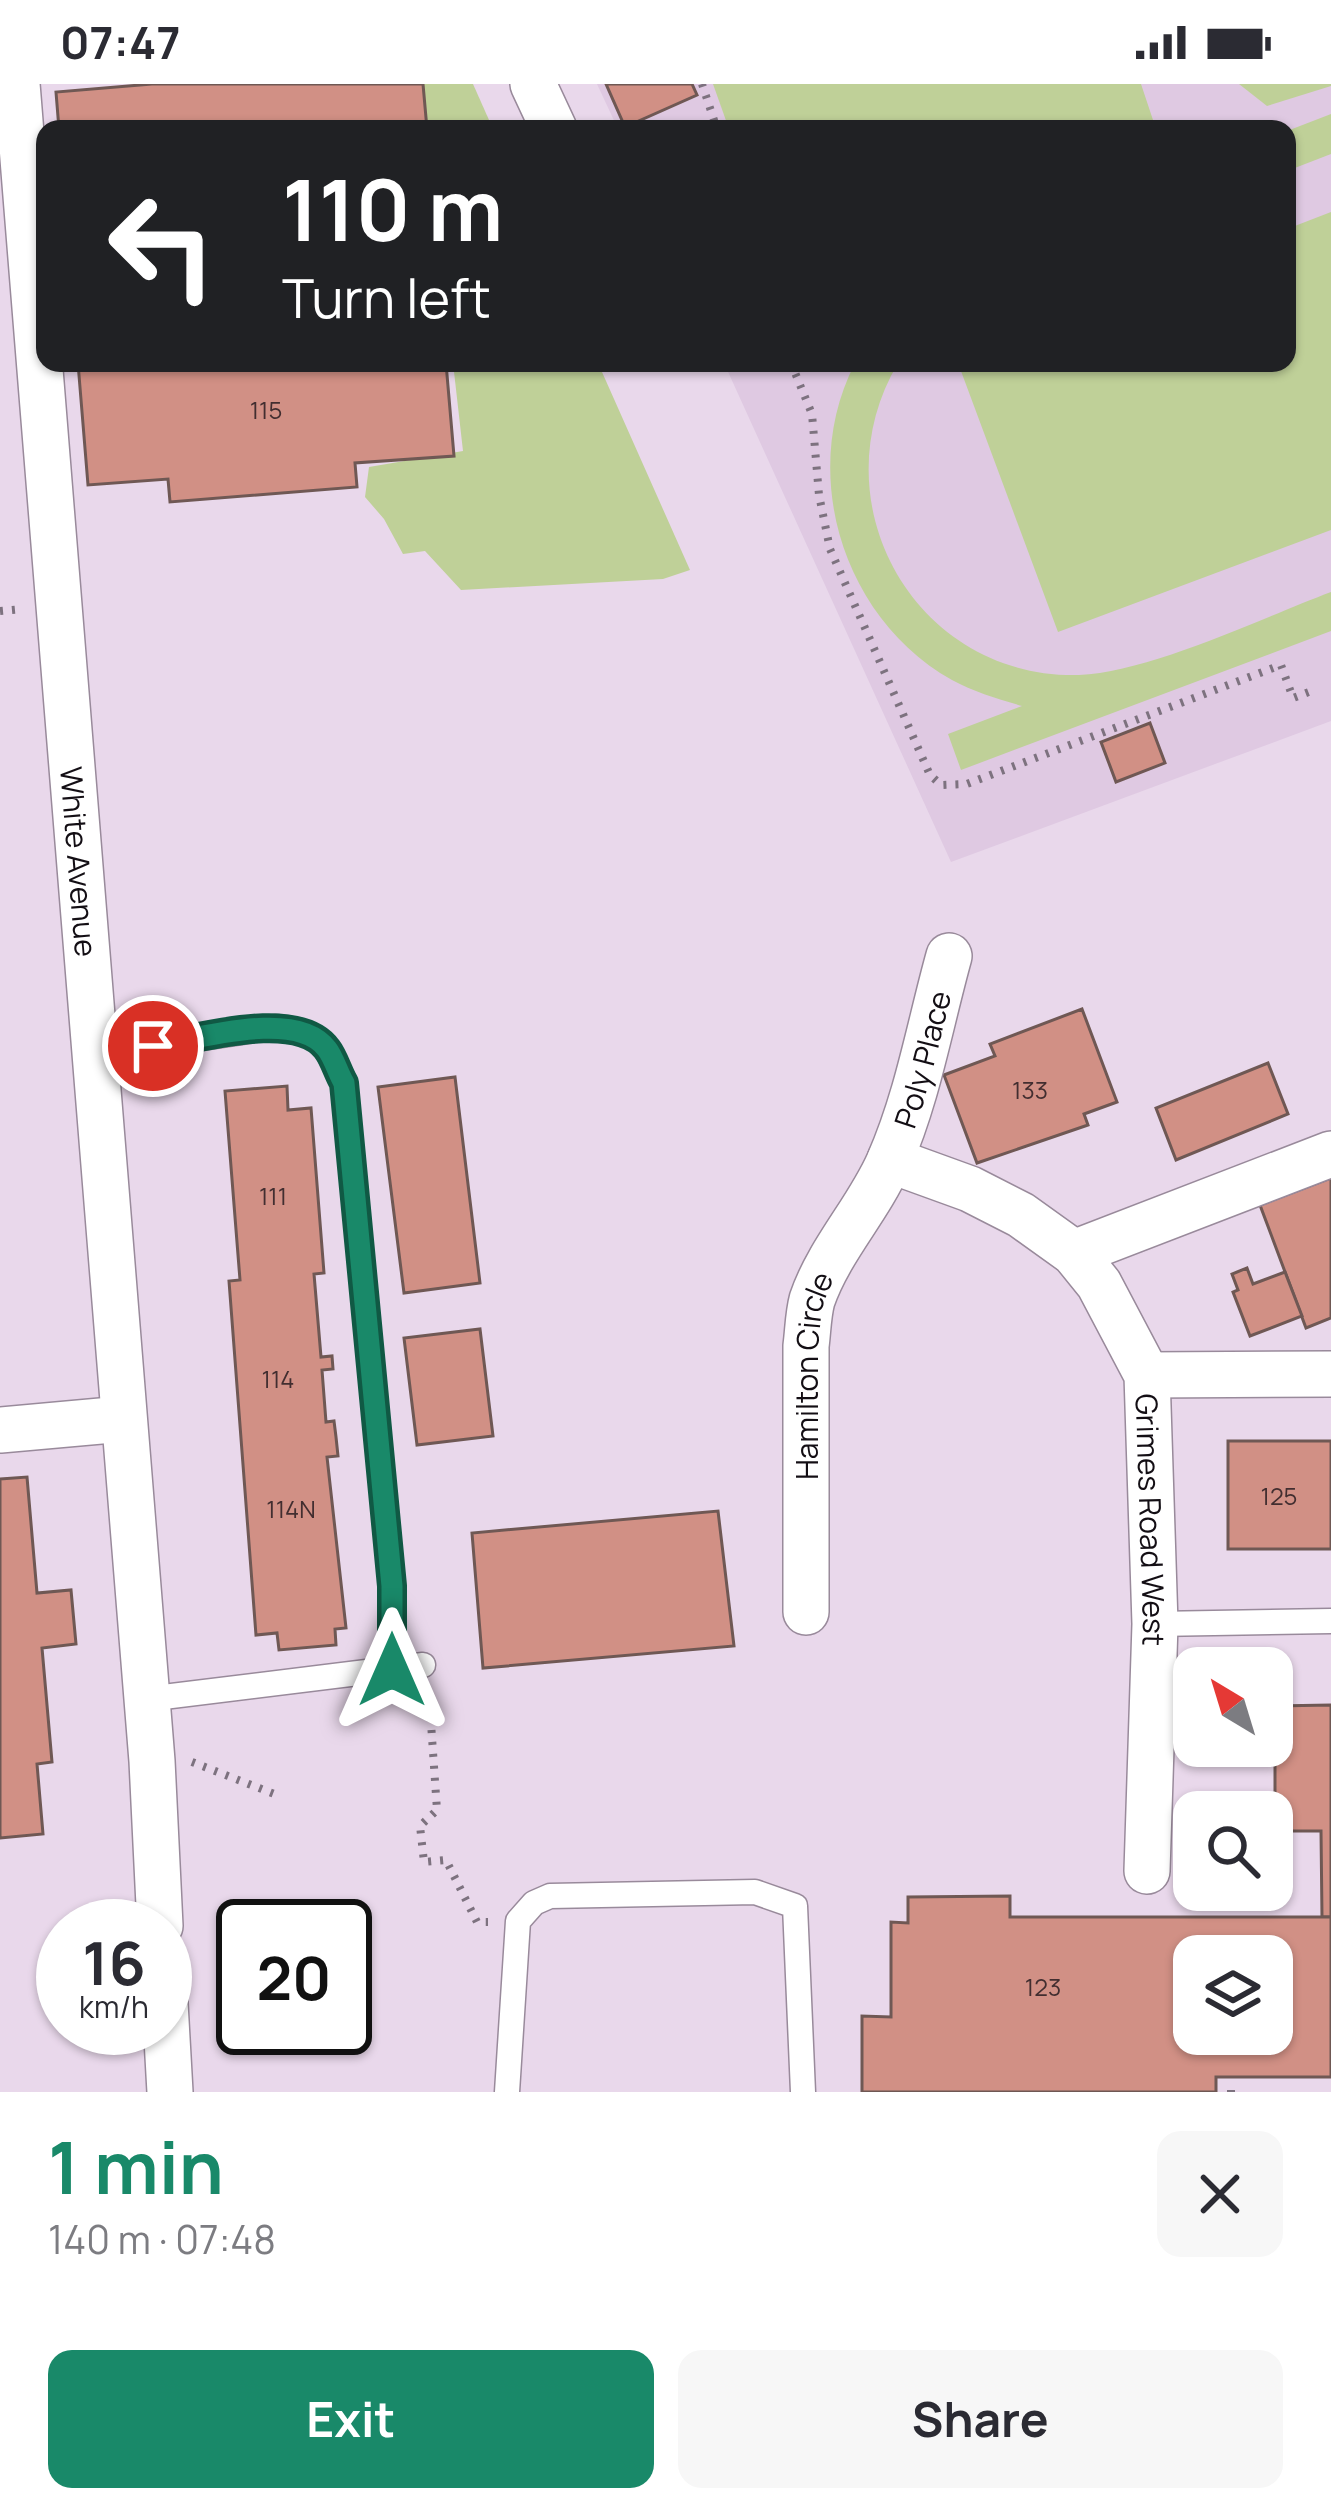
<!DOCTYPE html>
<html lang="en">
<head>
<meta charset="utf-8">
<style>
  body { margin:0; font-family:Manrope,sans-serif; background:#f7f7f7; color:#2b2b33; height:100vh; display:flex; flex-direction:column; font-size:45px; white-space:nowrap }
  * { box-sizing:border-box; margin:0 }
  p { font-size:39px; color:#7c7c81 }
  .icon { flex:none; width:66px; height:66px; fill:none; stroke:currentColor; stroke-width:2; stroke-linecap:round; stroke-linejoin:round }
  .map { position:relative; height:2008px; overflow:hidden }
  .panel { display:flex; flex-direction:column; background:#fff; flex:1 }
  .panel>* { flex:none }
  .top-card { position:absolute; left:36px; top:36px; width:1260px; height:252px; border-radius:24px; box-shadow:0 3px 9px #0004; background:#202124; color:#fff; overflow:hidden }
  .needle { width:78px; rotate:322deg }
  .fabs { position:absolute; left:1173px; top:1563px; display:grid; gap:24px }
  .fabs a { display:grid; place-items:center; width:120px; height:120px; border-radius:24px; background:#fff; box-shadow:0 3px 9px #0004; font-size:60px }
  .speed { position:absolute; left:36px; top:1815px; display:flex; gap:24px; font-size:60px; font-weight:700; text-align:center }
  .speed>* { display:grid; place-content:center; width:156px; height:156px; border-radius:50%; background:#fff; box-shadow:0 3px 9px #0004; line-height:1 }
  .speed small { font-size:30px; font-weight:400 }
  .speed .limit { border:6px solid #111; border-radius:18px; background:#fff; color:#111 }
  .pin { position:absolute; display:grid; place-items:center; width:102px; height:102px; color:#fff; margin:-51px; border:6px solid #fff; border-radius:50%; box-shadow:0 3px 12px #0007 }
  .me { position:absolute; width:132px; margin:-66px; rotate:0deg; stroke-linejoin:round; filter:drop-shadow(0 0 9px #0008) }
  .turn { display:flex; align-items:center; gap:42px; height:252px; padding:0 48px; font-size:54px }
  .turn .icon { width:156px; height:156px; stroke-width:2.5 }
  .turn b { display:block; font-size:84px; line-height:102px }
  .round { display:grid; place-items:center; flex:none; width:126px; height:126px; border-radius:24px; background:#f7f7f7 }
  .head { display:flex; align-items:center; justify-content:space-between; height:204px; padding:0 48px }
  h1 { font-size:72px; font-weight:700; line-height:90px; color:#198969 }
  .action { display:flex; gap:24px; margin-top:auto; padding:24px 48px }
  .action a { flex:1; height:138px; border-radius:24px; background:#198969; color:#fff; font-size:48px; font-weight:700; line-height:138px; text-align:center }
  .action a+a { background:#f7f7f7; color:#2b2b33 }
  .status { display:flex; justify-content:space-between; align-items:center; height:84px; padding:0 60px; background:#fff; direction:ltr }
  .status svg { height:33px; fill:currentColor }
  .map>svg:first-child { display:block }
</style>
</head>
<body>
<div class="status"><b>07:47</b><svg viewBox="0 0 49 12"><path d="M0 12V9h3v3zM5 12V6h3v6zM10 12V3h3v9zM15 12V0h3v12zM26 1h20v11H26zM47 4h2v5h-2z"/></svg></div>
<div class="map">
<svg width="1331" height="2008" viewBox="0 0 1331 2008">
  <rect width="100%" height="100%" fill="#e9d8eb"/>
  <polygon fill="#dfc9e2" points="597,0 1331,0 1331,637 951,778 724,279 1287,279 1287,45 618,45"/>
  <g fill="#bfd098">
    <polygon points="423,0 473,0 493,45 428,45"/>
    <polygon points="713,0 1141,0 1156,45 729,45"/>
    <polygon points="1239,0 1331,0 1331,2 1267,22"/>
    <polygon points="1331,30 1331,70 1287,87 1287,47"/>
    <polygon points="1331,128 1331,446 1058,548 958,279 1287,279 1287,145"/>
    <polygon points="453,279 598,279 690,486 663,495 461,506 425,467 403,470 384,435 365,413 369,383 463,367"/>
    <path d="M855 279H898C816 418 915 595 1079 591 1150 588 1262 534 1331 508V547L961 686 948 650 1022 622C998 615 974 608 952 596 843 535 798 390 855 279Z"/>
  </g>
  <g fill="#d19085" stroke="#6f5854" stroke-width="3" fill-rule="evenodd">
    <polygon points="152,0 423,0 427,45 59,45 56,8"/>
    <polygon points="606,0 692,0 697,11 625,43"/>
    <polygon points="78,279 446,279 454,372 355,379 357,403 170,418 168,395 88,401"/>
    <polygon points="1150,639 1165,679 1116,698 1101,658"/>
    <polygon points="1082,925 1117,1018 1084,1030 1088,1041 977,1079 944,991 995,972 990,960"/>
    <polygon points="1268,979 1288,1030 1176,1076 1156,1024"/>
    <polygon points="455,993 480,1199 404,1209 378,1003"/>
    <polygon points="287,1002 288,1026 311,1024 324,1189 314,1190 321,1273 332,1272 333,1285 322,1286 326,1338 334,1337 336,1353 338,1372 327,1373 346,1544 335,1545 336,1561 279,1566 277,1549 256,1551 229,1197 240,1196 225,1007"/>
    <polygon points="1331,1094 1331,1234 1306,1244 1260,1121"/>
    <polygon points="1247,1184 1253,1200 1285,1188 1302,1232 1250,1252 1233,1208 1238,1206 1232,1190"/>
    <polygon points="480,1245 493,1352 417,1361 404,1254"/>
    <rect x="1228" y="1357" width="103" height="108"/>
    <polygon points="27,1393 37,1509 71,1506 76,1560 42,1564 52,1678 37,1680 43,1750 0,1754 0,1395"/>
    <polygon points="718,1427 734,1562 483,1584 472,1449"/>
    <polygon points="1331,1621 1331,1833 1322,1833 1321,1747 1275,1747 1275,1622"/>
    <path d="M1010 1812V1833H1331V1993H1216V2008H862V1932L891 1933V1838L908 1839V1813ZM1194 1872H1272V1950H1194Z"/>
  </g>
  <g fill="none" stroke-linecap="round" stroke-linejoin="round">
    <defs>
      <g id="lane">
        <path d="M95 970 275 943C319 946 326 962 344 999L392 1502V1586"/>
        <polyline points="1155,1540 1331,1537"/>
        <polyline points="147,1615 423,1581"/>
        <polyline points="507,2008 518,1837 534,1819 550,1812 755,1808 795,1822 803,2008"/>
      </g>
      <g id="street">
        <path id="s1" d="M17 0 152 1677 160 1842"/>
        <polyline points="533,0 554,45"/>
        <path id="s2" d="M890 1076 970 1105 1021 1131 1074 1169 1099 1200 1147 1291 1155 1540 1147 1787"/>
        <polyline points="1074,1169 1331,1070"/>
        <polyline points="1147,1291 1331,1290"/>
        <polyline points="0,1346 123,1335"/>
        <path id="s3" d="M806 1528V1262C808 1247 808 1231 812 1216 829 1166 868 1126 889 1078 918 1012 930 940 949 872"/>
        <polyline points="165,1919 170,2008"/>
      </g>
    </defs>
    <use href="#lane" stroke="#998a9b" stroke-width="27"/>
    <use href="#street" stroke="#998a9b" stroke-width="48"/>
    <g stroke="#7d727f" stroke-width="8" stroke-dasharray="3 9" stroke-linecap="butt">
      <polyline points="702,0 717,45"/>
      <polyline points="791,279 812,330 819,411 830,465 930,691 941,701 967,700 1281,581 1293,614 1314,606"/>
      <polyline points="0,527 22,525"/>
      <polyline points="429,1610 437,1726 420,1742 424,1778 446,1776 477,1838 488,1838"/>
      <polyline points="192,1678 277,1711"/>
      <polyline points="1231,2008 1231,2006"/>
    </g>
    <use href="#lane" stroke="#fff" stroke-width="24"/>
    <use href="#street" stroke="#fff" stroke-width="45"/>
  </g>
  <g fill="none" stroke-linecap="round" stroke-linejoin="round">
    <defs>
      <path id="route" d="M153 962C197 955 297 924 327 965 334 974 338 989 344 999L392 1502V1586"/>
    </defs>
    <use href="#route" stroke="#105944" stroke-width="30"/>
    <use href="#route" stroke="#198969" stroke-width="21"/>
  </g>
  <g text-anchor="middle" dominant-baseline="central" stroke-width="9" stroke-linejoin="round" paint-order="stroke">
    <g font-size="24" fill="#422e30">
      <text x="266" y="325">115</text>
      <text x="1030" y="1005">133</text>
      <text x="273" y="1111">111</text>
      <text x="278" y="1294">114</text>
      <text x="1279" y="1411">125</text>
      <text x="291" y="1424">114N</text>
      <text x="1043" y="1902">123</text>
    </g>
    <g font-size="30" fill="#130e14" stroke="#f6e5f9">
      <text stroke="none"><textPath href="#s1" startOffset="780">White Avenue</textPath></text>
      <text stroke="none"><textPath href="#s3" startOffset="579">Poly Place</textPath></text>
      <text stroke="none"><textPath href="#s3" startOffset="237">Hamilton Circle</textPath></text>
      <text stroke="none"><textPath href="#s2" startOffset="495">Grimes Road West</textPath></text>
    </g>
  </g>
</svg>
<div class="fabs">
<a><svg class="needle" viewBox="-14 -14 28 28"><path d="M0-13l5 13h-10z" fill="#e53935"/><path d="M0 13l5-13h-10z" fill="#7c7c81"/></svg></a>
<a><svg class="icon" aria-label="search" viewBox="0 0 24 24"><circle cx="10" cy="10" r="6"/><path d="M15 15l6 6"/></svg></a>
<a><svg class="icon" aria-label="layers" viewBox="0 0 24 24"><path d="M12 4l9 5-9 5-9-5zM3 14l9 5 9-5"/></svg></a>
</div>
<div class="speed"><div>16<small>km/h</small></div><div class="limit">20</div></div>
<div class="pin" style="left:153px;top:962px;background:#d93025"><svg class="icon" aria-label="arrive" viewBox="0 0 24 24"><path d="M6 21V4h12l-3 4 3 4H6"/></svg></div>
<svg class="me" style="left:392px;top:1586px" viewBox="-20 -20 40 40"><path d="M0-17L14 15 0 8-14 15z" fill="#198969" stroke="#fff" stroke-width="4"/></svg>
<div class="top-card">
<div class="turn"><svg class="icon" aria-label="left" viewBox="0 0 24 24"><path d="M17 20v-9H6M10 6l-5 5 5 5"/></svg><div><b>110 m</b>Turn left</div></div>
</div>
</div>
<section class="panel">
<div class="head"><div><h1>1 min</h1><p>140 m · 07:48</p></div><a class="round"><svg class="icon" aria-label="close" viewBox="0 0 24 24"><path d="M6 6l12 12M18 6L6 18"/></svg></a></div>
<div class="action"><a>Exit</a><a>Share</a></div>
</section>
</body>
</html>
